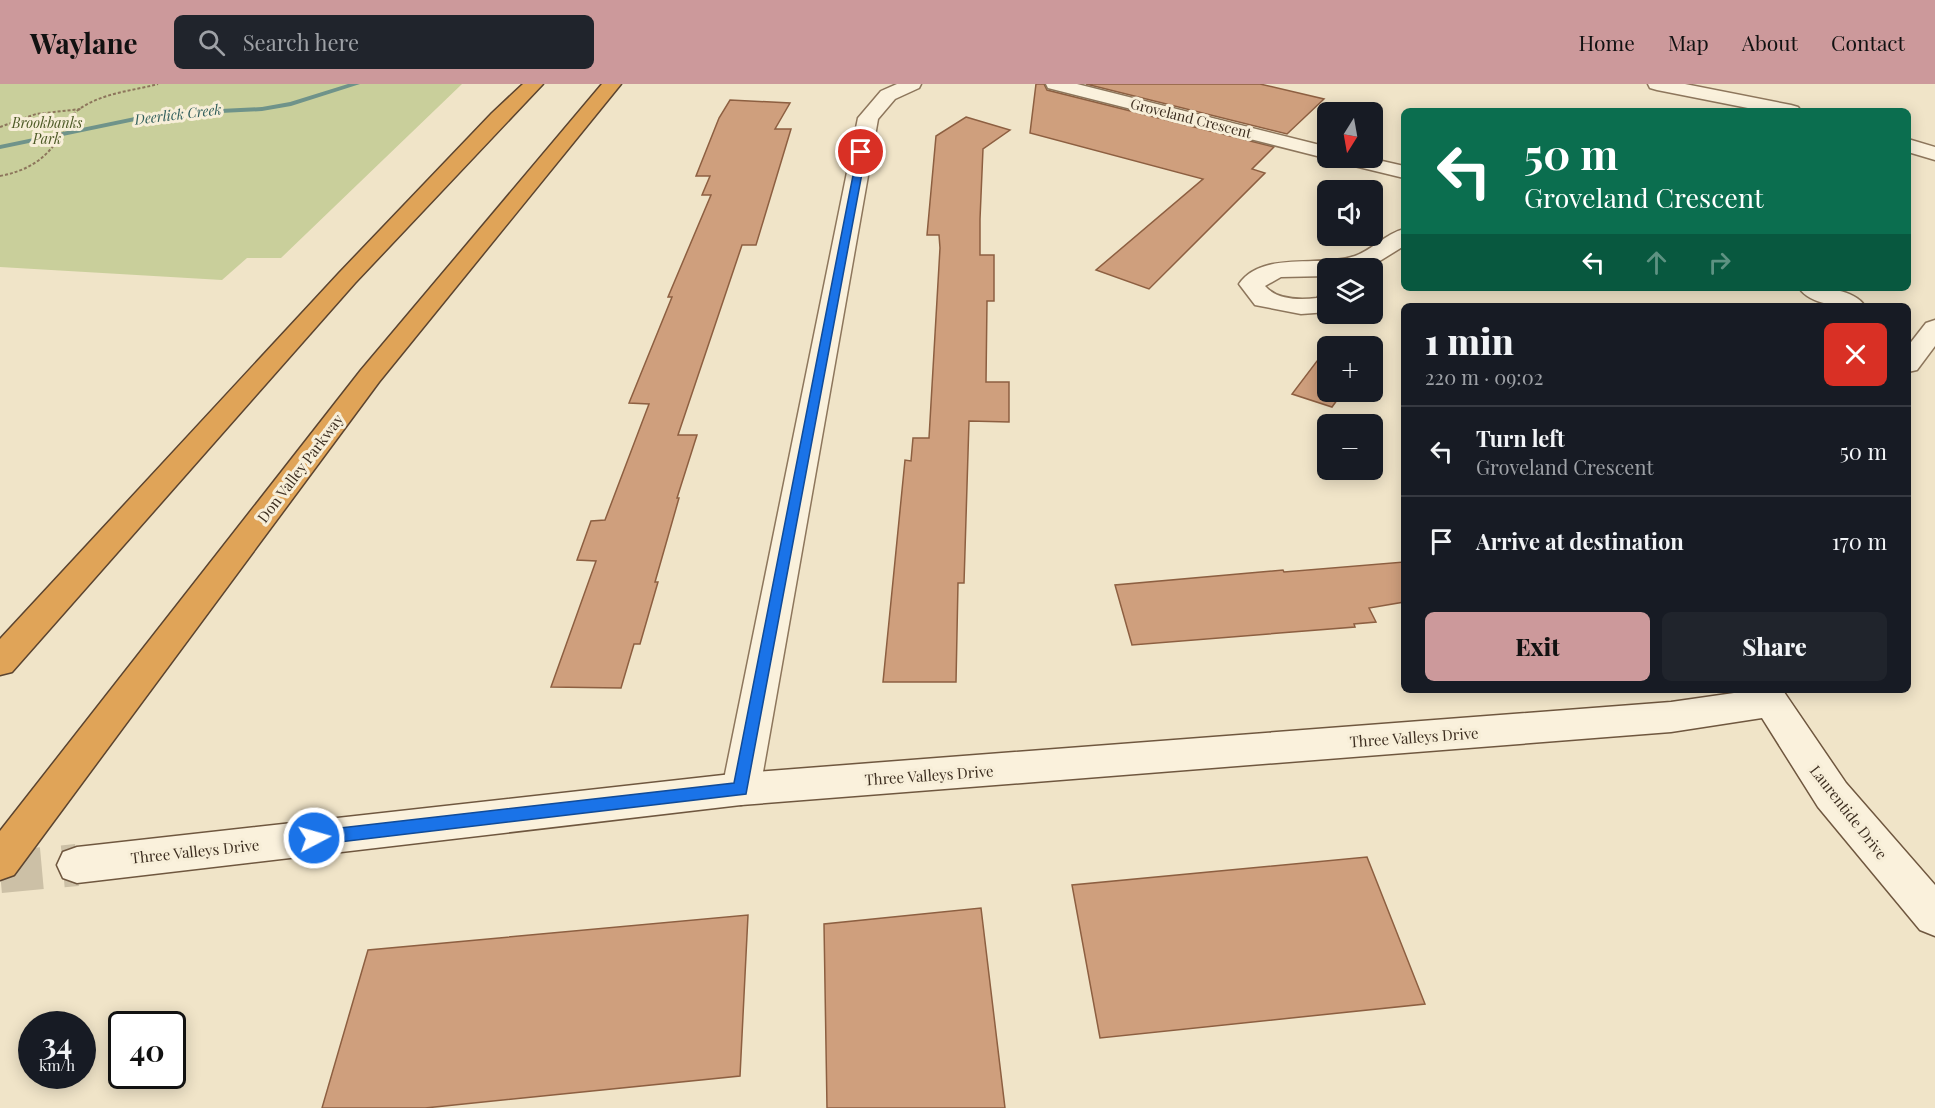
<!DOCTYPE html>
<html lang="en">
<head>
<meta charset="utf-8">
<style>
  body { margin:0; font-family:"Playfair Display",serif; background:#20242c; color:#f1f3f6; height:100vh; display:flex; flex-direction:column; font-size:22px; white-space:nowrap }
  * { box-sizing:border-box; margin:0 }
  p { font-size:20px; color:#9ea1a6 }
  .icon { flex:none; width:33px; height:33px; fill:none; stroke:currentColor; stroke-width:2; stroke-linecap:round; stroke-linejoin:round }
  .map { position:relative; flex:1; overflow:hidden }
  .panel { position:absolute; left:1401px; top:219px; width:510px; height:390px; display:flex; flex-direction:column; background:#171b24; border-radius:9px; box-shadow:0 3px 15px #0003 }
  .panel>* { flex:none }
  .guide { position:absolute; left:1401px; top:24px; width:510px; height:183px; border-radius:9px; box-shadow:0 3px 15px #0003; background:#0b6e4f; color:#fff; overflow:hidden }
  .needle { width:39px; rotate:191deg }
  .buttons { position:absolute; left:1317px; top:18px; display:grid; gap:12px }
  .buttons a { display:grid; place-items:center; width:66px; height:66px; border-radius:9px; background:#171b24; box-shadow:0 3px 15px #0003; font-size:30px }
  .speed { position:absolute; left:18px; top:927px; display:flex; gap:12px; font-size:30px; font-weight:700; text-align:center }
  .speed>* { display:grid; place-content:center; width:78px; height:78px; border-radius:50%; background:#171b24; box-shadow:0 3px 15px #0003; line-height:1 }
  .speed small { font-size:15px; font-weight:400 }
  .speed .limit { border:3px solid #111; border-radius:9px; background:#fff; color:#111 }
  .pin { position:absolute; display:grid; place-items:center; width:51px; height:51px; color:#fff; margin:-26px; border:3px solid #fff; border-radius:50%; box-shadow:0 2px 6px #0007 }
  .me { position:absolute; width:66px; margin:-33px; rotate:84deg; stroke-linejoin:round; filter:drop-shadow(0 0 4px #0008) }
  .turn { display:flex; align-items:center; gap:21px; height:126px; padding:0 24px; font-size:27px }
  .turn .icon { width:78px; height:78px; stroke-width:2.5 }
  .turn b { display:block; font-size:42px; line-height:51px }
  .lanes { display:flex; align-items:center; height:57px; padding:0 24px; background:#0003; justify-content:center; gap:30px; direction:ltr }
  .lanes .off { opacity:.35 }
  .round { display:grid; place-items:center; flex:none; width:63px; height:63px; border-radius:9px; background:#20242c }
  .summary { display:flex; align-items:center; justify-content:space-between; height:102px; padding:0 24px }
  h1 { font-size:36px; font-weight:800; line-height:45px }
  .action { display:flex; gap:12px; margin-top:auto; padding:12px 24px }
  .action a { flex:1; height:69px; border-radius:9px; background:#cc999b; color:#111; font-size:24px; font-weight:800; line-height:69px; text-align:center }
  .action a+a { background:#20242c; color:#f1f3f6 }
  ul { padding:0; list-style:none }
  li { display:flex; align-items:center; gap:18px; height:90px; padding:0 24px; border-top:2px solid #363941 }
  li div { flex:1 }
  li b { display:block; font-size:22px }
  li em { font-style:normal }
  header { display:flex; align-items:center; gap:36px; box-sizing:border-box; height:84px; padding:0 30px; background:#cc999b; color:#111 }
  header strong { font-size:28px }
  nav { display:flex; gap:33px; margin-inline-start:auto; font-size:21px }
  .search { width:420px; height:54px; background:#20242c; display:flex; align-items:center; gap:15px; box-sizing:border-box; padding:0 21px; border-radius:9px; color:#9ea1a6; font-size:22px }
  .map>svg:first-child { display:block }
</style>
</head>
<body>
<header>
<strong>Waylane</strong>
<div class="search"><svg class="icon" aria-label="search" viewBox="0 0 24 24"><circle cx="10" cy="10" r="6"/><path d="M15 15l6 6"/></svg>Search here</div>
<nav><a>Home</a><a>Map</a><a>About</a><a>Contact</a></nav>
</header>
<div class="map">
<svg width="1935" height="1024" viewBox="0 0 1935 1024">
  <rect width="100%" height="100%" fill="#f0e4c8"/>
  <polygon fill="#c9cf9b" points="0,0 462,0 281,174 247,174 222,196 0,183"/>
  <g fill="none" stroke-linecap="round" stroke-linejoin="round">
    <polygon fill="#6f938a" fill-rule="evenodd" points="348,0 360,0 291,22 262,27 159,32 0,65 0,61 159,28 262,23 290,18"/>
  </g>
  <g fill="#cf9f7d" stroke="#8d5f41" stroke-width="1.5">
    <polygon points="1036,0 1044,0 1047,6 1274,63 1252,85 1265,89 1149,205 1096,186 1203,95 1030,49"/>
    <polygon points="1086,0 1260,0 1324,15 1287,50"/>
    <polygon points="730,16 790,19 775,45 791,45 756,161 742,161 678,351 697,351 677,414 679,414 655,498 658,498 640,560 634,560 621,604 551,603 596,477 577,476 591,437 605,436 649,320 629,319 672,213 668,213 711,111 702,111 710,92 696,92 719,34"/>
    <polygon points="966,33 1010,46 983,65 980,135 980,171 994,171 994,217 987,217 986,298 1009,298 1009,338 969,337 964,499 958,499 956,598 883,598 905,376 911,377 913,354 929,354 940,164 939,151 927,151 936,52"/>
    <polygon points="1317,277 1328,280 1328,308 1343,308 1332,323 1292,310"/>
    <polygon points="1404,478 1404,518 1369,524 1376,538 1354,540 1355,543 1132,561 1115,501 1283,486 1284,488"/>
    <polygon points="1367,773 1425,920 1100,954 1072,801"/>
    <polygon points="981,824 1005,1024 827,1024 824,840"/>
    <polygon points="748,831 740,992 425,1024 322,1024 368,866"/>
  </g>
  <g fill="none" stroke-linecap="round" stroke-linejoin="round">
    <polyline stroke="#ccc0a6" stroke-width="42" stroke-dasharray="42 21" stroke-linecap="butt" points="0,788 77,781"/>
    <defs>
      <g id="street">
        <polygon points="897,0 921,0 919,4 895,15 878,35 760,705 755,717 741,721 727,717 722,705 858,34 881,7"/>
        <polygon points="1046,0 1077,0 1328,63 1328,74 1334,74 1321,73 1048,4"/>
        <polygon points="1648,0 1685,0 1791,21 1798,23 1801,27 1763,27 1657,6 1650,4"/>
        <polygon points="1908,55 1935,63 1935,76 1908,68"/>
        <polygon points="1335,74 1369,74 1404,82 1404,94 1338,78"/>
        <path d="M1404 145V162L1370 183 1328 184V192L1281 193 1265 202C1277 216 1299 216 1317 214L1319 211 1328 209V228L1301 230 1255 221 1239 200C1262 166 1320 184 1355 172 1372 166 1385 150 1404 145Z"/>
        <path d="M1799 204C1819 204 1852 203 1865 222 1845 222 1812 223 1799 204Z"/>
        <polygon points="1935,236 1935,262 1917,286 1908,288 1908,262 1926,239"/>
      </g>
      <polygon id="secondary" points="1755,606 1784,608 1846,699 1935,801 1935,852 1920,846 1818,723 1762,634 1671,648 741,721 77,799 63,794 57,781 63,768 77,763 741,689 1671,618"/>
      <g id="highway">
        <polygon points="523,0 543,0 355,199 12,588 0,591 0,555 339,189 492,29"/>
        <polygon points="602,0 621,0 379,298 14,791 0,796 0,747 361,286"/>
      </g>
    </defs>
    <use href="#street" stroke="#8d765c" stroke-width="3"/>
    <use href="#secondary" stroke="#6f573f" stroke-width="3"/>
    <use href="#highway" stroke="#5b4430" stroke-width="3"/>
    <g stroke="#8d765c" stroke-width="2" stroke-dasharray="3 2" stroke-linecap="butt">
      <polyline points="0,43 36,30 81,25"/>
      <path d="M0 92C26 87 46 76 60 52 66 42 69 33 78 26 101 9 132 7 158 0"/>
    </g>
    <use href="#street" fill="#faf1dc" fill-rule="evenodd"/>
    <use href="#secondary" fill="#faf1dc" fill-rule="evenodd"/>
    <use href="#highway" fill="#e0a458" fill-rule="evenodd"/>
  </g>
  <polygon fill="#1a73e8" stroke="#114b97" stroke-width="1.5" points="858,66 866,68 746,710 314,761 308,759 306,754 308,749 314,747 734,699"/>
  <g text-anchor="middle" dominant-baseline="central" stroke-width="6" stroke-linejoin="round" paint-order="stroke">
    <g font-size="14" font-style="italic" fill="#2f5d5a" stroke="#f7eed8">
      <text transform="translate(178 30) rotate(-7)">Deerlick Creek</text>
    </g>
    <g font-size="14" fill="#3d2e20" stroke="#f7eed8">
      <text transform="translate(1191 34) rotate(14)">Groveland Crescent</text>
    </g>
    <g font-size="14" font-style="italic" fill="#4d5a26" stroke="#f7eed8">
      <text x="47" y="38">Brookbanks<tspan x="47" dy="16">Park</tspan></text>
    </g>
    <g font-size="15" fill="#3d2e20" stroke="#f7eed8">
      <text transform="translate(300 384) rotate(-53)">Don Valley Parkway</text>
      <text transform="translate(1414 653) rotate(-4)">Three Valleys Drive</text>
      <text transform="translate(929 691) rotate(-4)">Three Valleys Drive</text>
      <text transform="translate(1849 728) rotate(52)">Laurentide Drive</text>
      <text transform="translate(195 767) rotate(-6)">Three Valleys Drive</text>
    </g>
  </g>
</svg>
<div class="buttons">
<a><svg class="needle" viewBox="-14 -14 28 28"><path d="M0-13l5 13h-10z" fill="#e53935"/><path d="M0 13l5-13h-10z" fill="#9ea1a6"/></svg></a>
<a><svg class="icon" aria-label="sound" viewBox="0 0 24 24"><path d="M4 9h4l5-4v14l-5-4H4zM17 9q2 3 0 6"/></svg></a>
<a><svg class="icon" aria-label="layers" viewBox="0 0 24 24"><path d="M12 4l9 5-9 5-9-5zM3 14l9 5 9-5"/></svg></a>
<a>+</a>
<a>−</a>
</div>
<div class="speed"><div>34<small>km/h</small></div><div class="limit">40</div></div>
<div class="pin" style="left:861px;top:68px;background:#d93025"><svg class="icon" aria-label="arrive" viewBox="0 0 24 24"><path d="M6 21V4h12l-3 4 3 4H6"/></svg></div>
<svg class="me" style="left:314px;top:754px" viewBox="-20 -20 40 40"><circle r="17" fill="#1a73e8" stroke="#fff" stroke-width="3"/><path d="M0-11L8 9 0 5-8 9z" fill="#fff"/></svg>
<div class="guide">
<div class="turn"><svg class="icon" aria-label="left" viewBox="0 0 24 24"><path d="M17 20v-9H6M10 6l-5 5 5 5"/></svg><div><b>50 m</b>Groveland Crescent</div></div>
<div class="lanes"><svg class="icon" aria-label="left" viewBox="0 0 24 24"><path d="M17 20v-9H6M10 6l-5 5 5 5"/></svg><svg class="icon off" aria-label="ahead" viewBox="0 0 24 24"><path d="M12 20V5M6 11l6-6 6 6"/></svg><svg class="icon off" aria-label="right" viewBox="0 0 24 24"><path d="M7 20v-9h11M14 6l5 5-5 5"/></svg></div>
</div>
<section class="panel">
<div class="summary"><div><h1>1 min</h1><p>220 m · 09:02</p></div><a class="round" style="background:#d93025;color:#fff"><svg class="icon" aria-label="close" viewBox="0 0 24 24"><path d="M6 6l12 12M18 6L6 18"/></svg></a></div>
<ul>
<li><svg class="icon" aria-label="left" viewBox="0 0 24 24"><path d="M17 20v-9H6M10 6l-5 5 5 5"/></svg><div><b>Turn left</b><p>Groveland Crescent</p></div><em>50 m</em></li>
<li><svg class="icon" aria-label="arrive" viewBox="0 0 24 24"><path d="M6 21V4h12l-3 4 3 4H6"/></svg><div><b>Arrive at destination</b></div><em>170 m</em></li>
</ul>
<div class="action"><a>Exit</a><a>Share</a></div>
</section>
</div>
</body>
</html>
